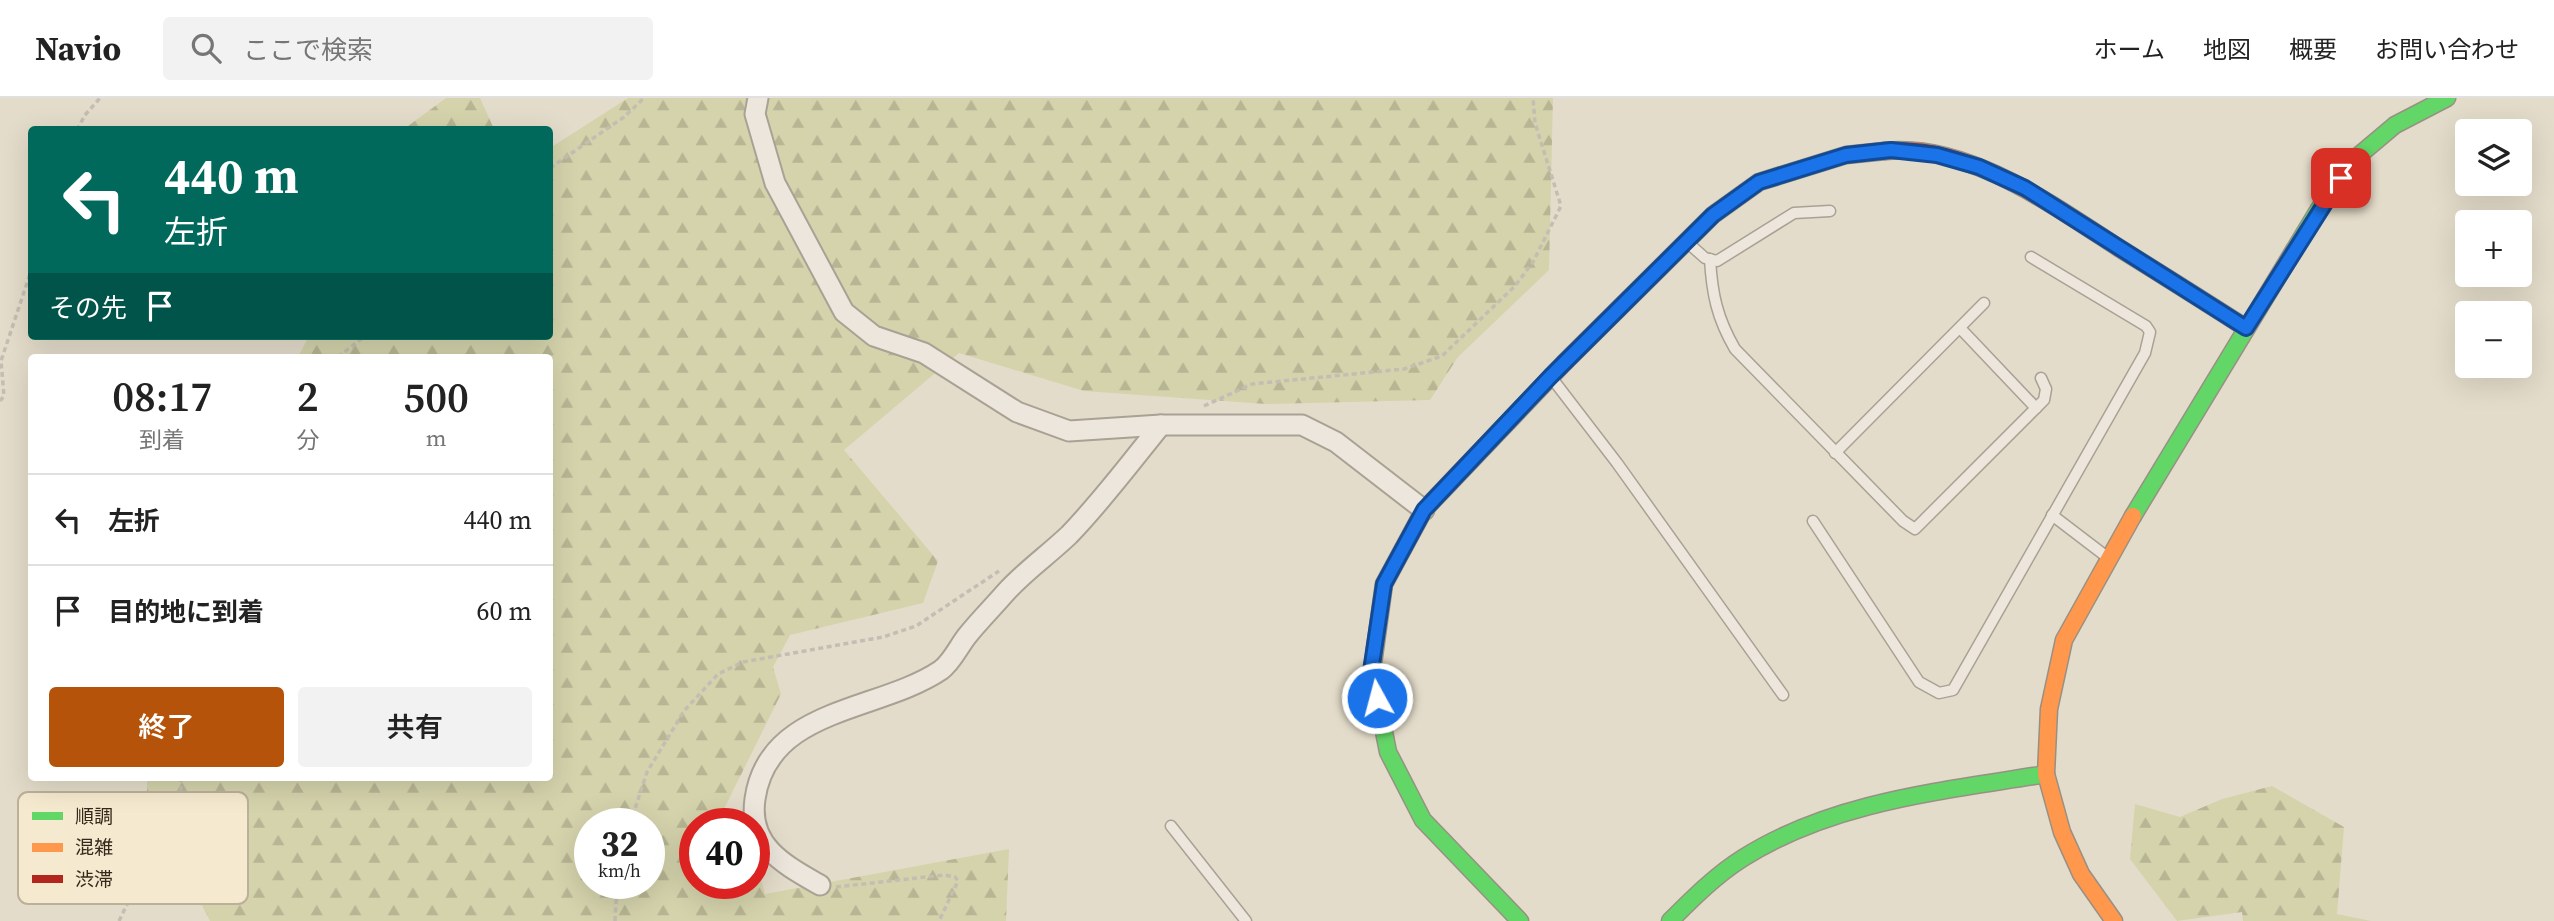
<!DOCTYPE html>
<html lang="ja">
<head>
<meta charset="utf-8">
<style>
  body { margin:0; font-family:"Source Serif 4","Noto Sans JP",serif; background:#f2f2f2; color:#222; height:100vh; display:flex; flex-direction:column; font-size:26px; white-space:nowrap }
  * { box-sizing:border-box; margin:0 }
  p { font-size:23px; color:#767676 }
  .icon { flex:none; width:38px; height:38px; fill:none; stroke:currentColor; stroke-width:2; stroke-linecap:round; stroke-linejoin:round }
  .map { position:relative; flex:1; overflow:hidden }
  .details { position:absolute; left:28px; top:256px; width:525px; height:427px; display:flex; flex-direction:column; background:#fff; border-radius:7px; box-shadow:0 7px 28px #0002 }
  .details>* { flex:none }
  .top-card { position:absolute; left:28px; top:28px; width:525px; height:214px; border-radius:7px; box-shadow:0 7px 28px #0002; background:#00695c; color:#fff; overflow:hidden }
  .fabs { position:absolute; left:2455px; top:21px; display:grid; gap:14px }
  .fabs a { display:grid; place-items:center; width:77px; height:77px; border-radius:7px; background:#fff; box-shadow:0 7px 28px #0002; font-size:35px }
  .speed { position:absolute; left:574px; top:710px; display:flex; gap:14px; font-size:35px; font-weight:700; text-align:center }
  .speed>* { display:grid; place-content:center; width:91px; height:91px; border-radius:50%; background:#fff; box-shadow:0 7px 28px #0002; line-height:1 }
  .speed small { font-size:18px; font-weight:400 }
  .speed .limit { border:10px solid #d22; background:#fff; color:#111 }
  .pin { position:absolute; display:grid; place-items:center; width:60px; height:60px; color:#fff; margin:-30px; border-radius:14px; box-shadow:0 4px 10px #0006 }
  .me { position:absolute; width:77px; margin:-38px; rotate:353deg; stroke-linejoin:round; filter:drop-shadow(0 0 5px #0008) }
  .turn { display:flex; align-items:center; gap:24px; height:147px; padding:0 21px; font-size:32px }
  .turn .icon { width:91px; height:91px; stroke-width:2.5 }
  .turn b { display:block; font-size:49px; line-height:60px }
  .then { display:flex; align-items:center; height:66px; padding:0 21px; background:#0003; gap:14px; font-size:26px }
  .eta { display:flex; justify-content:space-evenly; align-items:center; height:119px; text-align:center }
  .eta b { font-size:42px; font-weight:600; line-height:49px }
  .cta { display:flex; gap:14px; margin-top:auto; padding:14px 21px }
  .cta a { flex:1; height:80px; border-radius:7px; background:#b45309; color:#fff; font-size:28px; font-weight:600; line-height:80px; text-align:center }
  .cta a+a { background:#f2f2f2; color:#222 }
  ul { padding:0; list-style:none }
  li { display:flex; align-items:center; gap:21px; height:91px; padding:0 21px; border-top:2px solid #e0e0e0 }
  li div { flex:1 }
  li b { display:block; font-size:26px }
  li em { font-style:normal }
  header { display:flex; align-items:center; gap:42px; box-sizing:border-box; height:98px; padding:0 35px; background:#fff; border-bottom:2px solid #e0e0e0 }
  header strong { font-size:33px }
  nav { display:flex; gap:38px; margin-inline-start:auto; font-size:24px }
  .search { width:490px; height:63px; background:#f2f2f2; display:flex; align-items:center; gap:18px; box-sizing:border-box; padding:0 24px; border-radius:7px; color:#767676; font-size:26px }
  .map>svg:first-child { display:block }
</style>
</head>
<body>
<header>
<strong>Navio</strong>
<div class="search"><svg class="icon" aria-label="search" viewBox="0 0 24 24"><circle cx="10" cy="10" r="6"/><path d="M15 15l6 6"/></svg>ここで検索</div>
<nav><a>ホーム</a><a>地図</a><a>概要</a><a>お問い合わせ</a></nav>
</header>
<div class="map">
<svg width="2554" height="823" viewBox="0 0 2554 823">
  <defs>
    <pattern id="forest-firs" width="22" height="20" patternUnits="userSpaceOnUse" patternTransform="scale(1.75)"><rect width="22" height="20" fill="#d4d3ac"/><path d="M5 1l3.5 6h-7zM16 11l3.5 6h-7z" fill="#b7b593"/></pattern>
  </defs>
  <rect width="100%" height="100%" fill="#e4dcca"/>
  <g fill="url(#forest-firs)" fill-rule="evenodd">
    <polygon points="446,0 480,0 494,31 404,31"/>
    <path d="M628 0H1553L1549 172 1458 259 1430 302 1266 306 1084 293 959 255 844 352 938 463 923 505 790 537 773 569 781 596 722 715 732 726H695V786H754V755L765 796 1009 751 1006 823H210L147 696V679H550V259H298L309 238H550V50ZM590 726H649V786H590Z"/>
    <polygon points="2272,688 2344,729 2337,816 2371,823 2243,823 2242,814 2177,823 2130,761 2135,706 2180,719 2222,701"/>
  </g>
  <g fill="none" stroke-linecap="round" stroke-linejoin="round">
    <defs>
      <g id="lane">
        <polyline points="1687,144 1705,160 1717,163 1794,115 1830,113"/>
        <path d="M1710 161C1712 196 1717 220 1735 251L1903 423 1915 431 2044 302 2046 291 2041 280"/>
        <polyline points="1960,230 2036,310"/>
        <polyline points="1551,279 1617,365 1783,597"/>
        <polyline points="1835,355 1984,205"/>
        <polyline points="2052,417 2107,459"/>
        <polyline points="1813,423 1919,584 1939,595 1953,592 2145,255 2150,234 2146,228 2031,159"/>
        <polyline points="1171,728 1246,823"/>
      </g>
      <g id="street">
        <polyline points="758,0 755,16 775,85 844,214 874,238 924,255 1017,314 1069,333 1161,327 1302,327 1336,344 1424,412"/>
        <path d="M820 787C785 767 748 748 755 701 768 609 879 614 941 572 952 564 959 548 967 538 979 523 993 509 1006 494 1025 473 1048 457 1069 437 1102 403 1131 364 1161 327"/>
      </g>
      <g id="fast">
        <polyline points="2133,418 2319,111 2351,64 2395,27 2447,0"/>
        <polyline points="1520,823 1423,722 1388,654 1372,573 1384,486 1424,412 1565,264"/>
        <path d="M1670 823C1693 800 1716 777 1743 760 1833 703 1943 693 2046 676"/>
      </g>
      <g id="slow">
        <polyline points="1565,264 1713,117 1759,84 1846,57 1885,53"/>
        <polyline points="2114,823 2081,776 2062,734 2046,676 2049,611 2064,542 2133,418"/>
      </g>
      <path id="jam" d="M1885 53C1967 44 2054 108 2119 150 2161 176 2204 203 2246 230"/>
    </defs>
    <use href="#lane" stroke="#a9a194" stroke-width="13"/>
    <use href="#street" stroke="#a9a194" stroke-width="23"/>
    <use href="#fast" stroke="#989084" stroke-width="19"/>
    <use href="#slow" stroke="#989084" stroke-width="19"/>
    <use href="#jam" stroke="#989084" stroke-width="19"/>
    <g stroke="#c4bdb3" stroke-width="3.5" stroke-dasharray="5 3.5" stroke-linecap="butt">
      <polyline points="77,32 85,17 100,0"/>
      <polyline points="550,70 624,19 644,0"/>
      <polyline points="338,259 365,238"/>
      <polyline points="0,303 4,298 1,263 32,170"/>
      <polyline points="1204,308 1252,286 1404,271 1442,258 1515,188 1533,164 1561,108 1535,25 1533,0"/>
      <polyline points="630,726 647,674 684,613 718,576 743,564 883,539 916,528 999,473"/>
      <polyline points="836,789 944,777 955,779 958,783 939,823"/>
      <polyline points="119,823 181,695 181,679"/>
      <polyline points="615,823 617,786"/>
    </g>
    <use href="#lane" stroke="#ece6dc" stroke-width="10"/>
    <use href="#street" stroke="#ece6dc" stroke-width="19"/>
    <use href="#fast" stroke="#63d668" stroke-width="16"/>
    <use href="#slow" stroke="#ff974d" stroke-width="16"/>
    <use href="#jam" stroke="#b3261e" stroke-width="16"/>
  </g>
  <g fill="none" stroke-linecap="round" stroke-linejoin="round">
    <defs>
      <polyline id="route" points="1377,600 1371,573 1384,486 1424,412 1551,278 1713,117 1759,84 1846,57 1891,52 1937,57 1979,69 2025,90 2246,230 2341,80"/>
    </defs>
    <use href="#route" stroke="#114b97" stroke-width="18"/>
    <use href="#route" stroke="#1a73e8" stroke-width="12"/>
  </g>
  <rect x="18" y="694" width="230" height="112" rx="10" fill="#f5eacf" stroke="#bcb099" stroke-width="2"/>
  <rect x="32" y="714" width="31" height="8" fill="#63d668"/>
  <rect x="32" y="745" width="31" height="9" fill="#ff974d"/>
  <rect x="32" y="777" width="31" height="8" fill="#b3261e"/>
  <g font-size="19" fill="#36291c">
    <text x="75" y="725">順調</text>
    <text x="75" y="756">混雑</text>
    <text x="75" y="788">渋滞</text>
  </g>
</svg>
<div class="fabs">
<a><svg class="icon" aria-label="layers" viewBox="0 0 24 24"><path d="M12 4l9 5-9 5-9-5zM3 14l9 5 9-5"/></svg></a>
<a>+</a>
<a>−</a>
</div>
<div class="speed"><div>32<small>km/h</small></div><div class="limit">40</div></div>
<div class="pin" style="left:2341px;top:80px;background:#d93025"><svg class="icon" aria-label="arrive" viewBox="0 0 24 24"><path d="M6 21V4h12l-3 4 3 4H6"/></svg></div>
<svg class="me" style="left:1377px;top:600px" viewBox="-20 -20 40 40"><circle r="17" fill="#1a73e8" stroke="#fff" stroke-width="3"/><path d="M0-11L8 9 0 5-8 9z" fill="#fff"/></svg>
<div class="top-card">
<div class="turn"><svg class="icon" aria-label="left" viewBox="0 0 24 24"><path d="M17 20v-9H6M10 6l-5 5 5 5"/></svg><div><b>440 m</b>左折</div></div>
<div class="then">その先<svg class="icon" aria-label="arrive" viewBox="0 0 24 24"><path d="M6 21V4h12l-3 4 3 4H6"/></svg></div>
</div>
<section class="details">
<div class="eta">
<div><b>08:17</b><p>到着</p></div>
<div><b>2</b><p>分</p></div>
<div><b>500</b><p>m</p></div>
</div>
<ul>
<li><svg class="icon" aria-label="left" viewBox="0 0 24 24"><path d="M17 20v-9H6M10 6l-5 5 5 5"/></svg><div><b>左折</b></div><em>440 m</em></li>
<li><svg class="icon" aria-label="arrive" viewBox="0 0 24 24"><path d="M6 21V4h12l-3 4 3 4H6"/></svg><div><b>目的地に到着</b></div><em>60 m</em></li>
</ul>
<div class="cta"><a>終了</a><a>共有</a></div>
</section>
</div>
</body>
</html>
